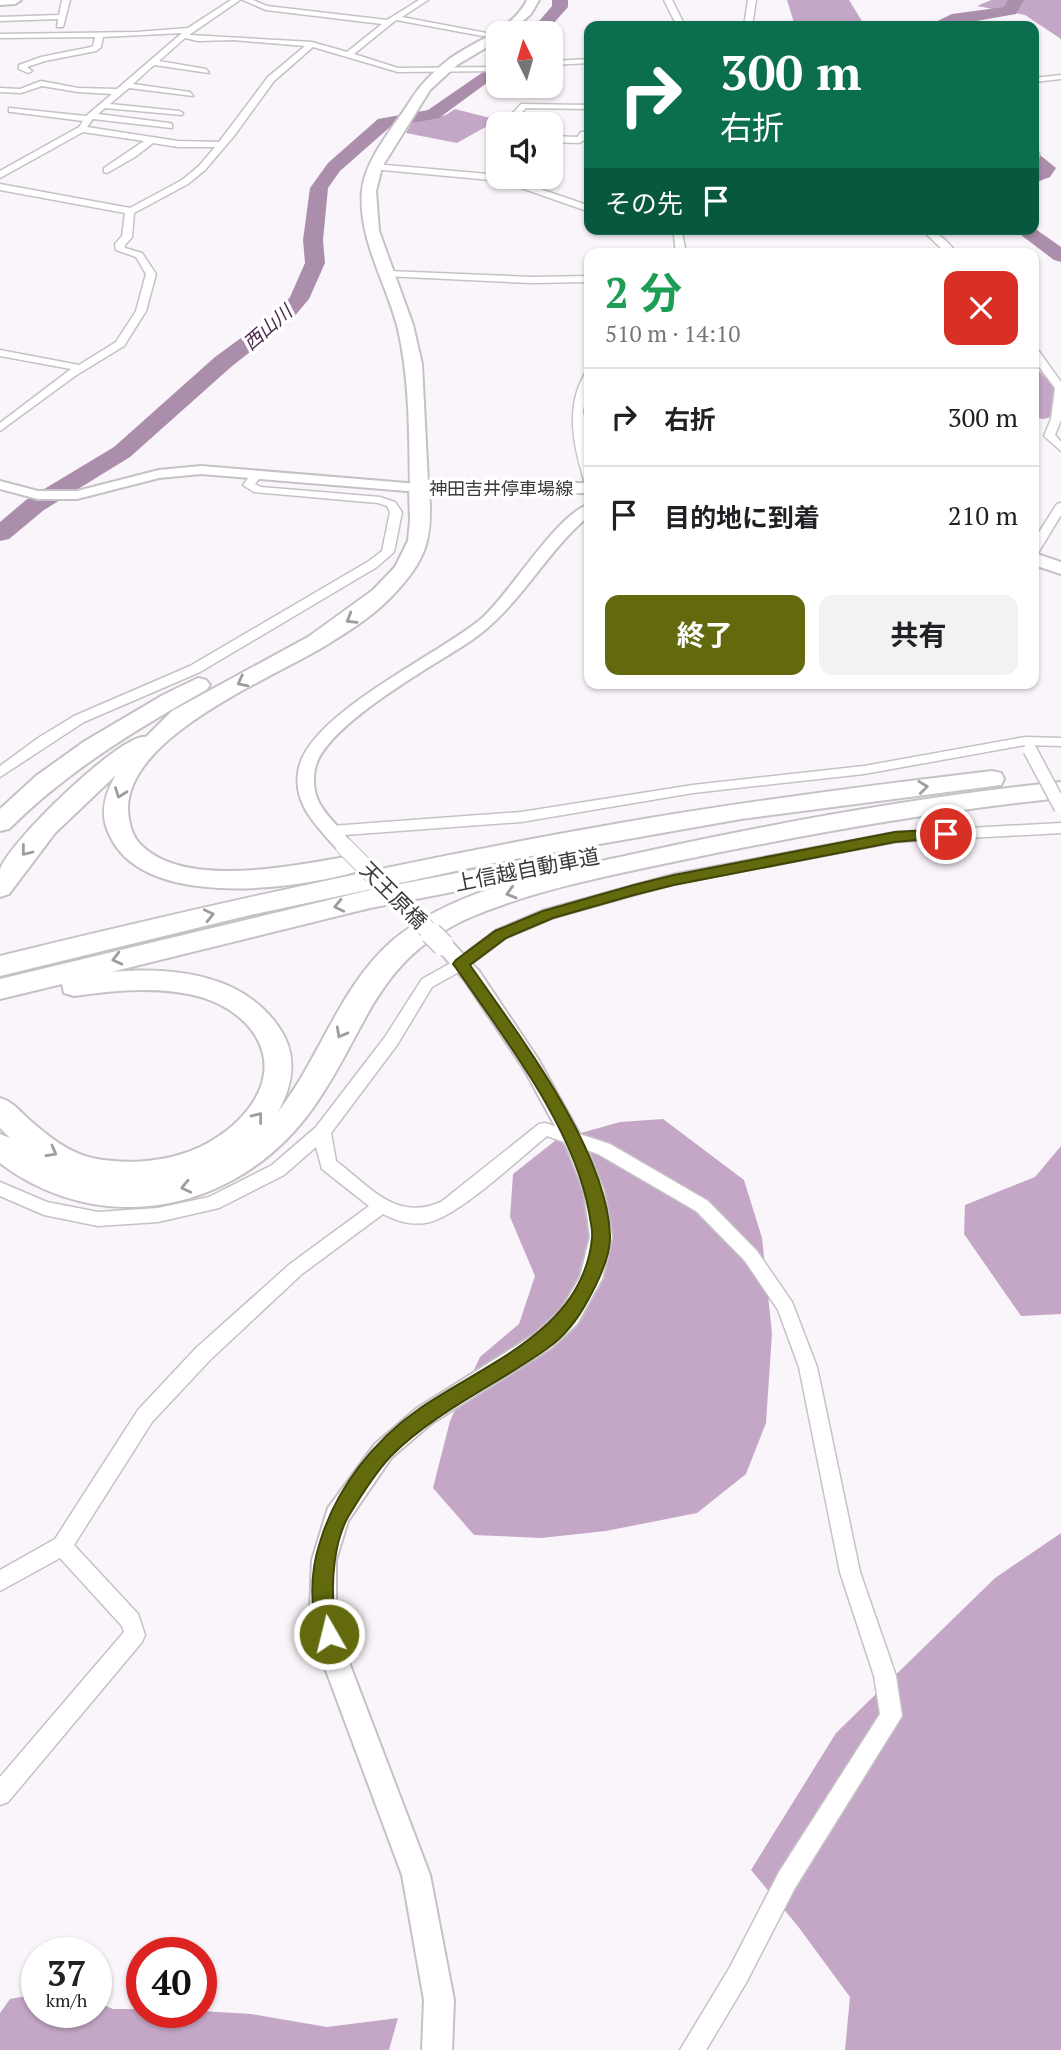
<!DOCTYPE html>
<html lang="ja">
<head>
<meta charset="utf-8">
<style>
  body { margin:0; font-family:"PT Serif","Noto Sans JP",serif; background:#f2f2f2; color:#202124; height:100vh; display:flex; flex-direction:column; font-size:26px; white-space:nowrap }
  * { box-sizing:border-box; margin:0 }
  p { font-size:23px; color:#757577 }
  .icon { flex:none; width:38px; height:38px; fill:none; stroke:currentColor; stroke-width:2; stroke-linecap:round; stroke-linejoin:round }
  .map { position:relative; flex:1; overflow:hidden }
  .panel { position:absolute; left:584px; top:248px; width:455px; height:441px; display:flex; flex-direction:column; background:#fff; border-radius:14px; box-shadow:0 2px 5px #0004 }
  .panel>* { flex:none }
  .top-card { position:absolute; left:584px; top:21px; width:455px; height:214px; border-radius:14px; box-shadow:0 2px 5px #0004; background:#0b6e4f; color:#fff; overflow:hidden }
  .needle { width:46px; rotate:355deg }
  .buttons { position:absolute; left:486px; top:21px; display:grid; gap:14px }
  .buttons a { display:grid; place-items:center; width:77px; height:77px; border-radius:14px; background:#fff; box-shadow:0 2px 5px #0004; font-size:35px }
  .speed { position:absolute; left:21px; top:1937px; display:flex; gap:14px; font-size:35px; font-weight:700; text-align:center }
  .speed>* { display:grid; place-content:center; width:91px; height:91px; border-radius:50%; background:#fff; box-shadow:0 2px 5px #0004; line-height:1 }
  .speed small { font-size:18px; font-weight:400 }
  .speed .limit { border:10px solid #d22; background:#fff; color:#111 }
  .pin { position:absolute; display:grid; place-items:center; width:60px; height:60px; color:#fff; margin:-30px; border:4px solid #fff; border-radius:50%; box-shadow:0 2px 7px #0007 }
  .me { position:absolute; width:77px; margin:-38px; rotate:352deg; stroke-linejoin:round; filter:drop-shadow(0 0 5px #0008) }
  .turn { display:flex; align-items:center; gap:24px; height:147px; padding:0 21px; font-size:32px }
  .turn .icon { width:91px; height:91px; stroke-width:2.5 }
  .turn b { display:block; font-size:49px; line-height:60px }
  .then { display:flex; align-items:center; height:66px; padding:0 21px; background:#0003; gap:14px; font-size:26px }
  .round { display:grid; place-items:center; flex:none; width:74px; height:74px; border-radius:14px; background:#f2f2f2 }
  .head { display:flex; align-items:center; justify-content:space-between; height:119px; padding:0 21px }
  h1 { font-size:42px; font-weight:700; line-height:52px; color:#1e9e55 }
  .cta { display:flex; gap:14px; margin-top:auto; padding:14px 21px }
  .cta a { flex:1; height:80px; border-radius:14px; background:#626a0d; color:#fff; font-size:28px; font-weight:700; line-height:80px; text-align:center }
  .cta a+a { background:#f2f2f2; color:#202124 }
  ul { padding:0; list-style:none }
  li { display:flex; align-items:center; gap:21px; height:98px; padding:0 21px; border-top:2px solid #e0e0e0 }
  li div { flex:1 }
  li b { display:block; font-size:26px }
  li em { font-style:normal }
  .map>svg:first-child { display:block }
</style>
</head>
<body>
<div class="map">
<svg width="1061" height="2050" viewBox="0 0 1061 2050">
  <rect width="100%" height="100%" fill="#faf5fa"/>
  <g fill="#c4a7c6">
    <polygon points="787,0 849,0 865,26 795,26"/>
    <polygon points="991,0 1061,0 1061,39 1025,15 977,6"/>
    <polygon points="455,109 498,120 457,143 406,133 412,122 446,115"/>
    <polygon points="1034,366 1061,393 1061,414 1044,419 1034,418"/>
    <polygon points="663,1119 744,1180 762,1238 772,1333 766,1423 746,1474 697,1513 606,1531 541,1538 474,1535 433,1488 450,1421 480,1357 519,1324 535,1276 510,1217 513,1174 556,1140 620,1122"/>
    <polygon points="1061,1146 1061,1314 1021,1316 964,1234 965,1205 1035,1177"/>
    <polygon points="1061,1533 1061,2050 845,2050 850,1997 797,1925 751,1870 836,1733 995,1578"/>
    <polygon points="37,1994 37,2012 96,2012 96,2002 113,2009 142,2009 142,2012 201,2011 251,2014 327,2027 398,2018 389,2050 0,2050 0,2013 10,1999"/>
  </g>
  <g fill="none" stroke-linecap="round" stroke-linejoin="round">
    <g fill="#ab8eac" fill-rule="evenodd">
      <polygon points="552,0 568,0 568,7 545,33 529,33 552,6"/>
      <polygon points="1008,0 1024,0 1016,14 948,26 927,26 952,14 1004,7"/>
      <polygon points="499,61 499,74 439,118 390,127 340,171 328,188 323,240 325,263 309,299 292,319 231,367 130,457 44,510 9,539 0,541 0,522 26,500 114,447 215,357 278,311 290,297 305,263 303,240 310,188 328,163 378,119 428,110"/>
      <polygon points="1034,154 1040,155 1056,168 1050,177 1034,183 1036,169"/>
      <polygon points="1034,228 1061,247 1061,262 1054,260 1013,229"/>
    </g>
    <defs>
      <g id="minor">
        <polygon points="62,0 70,0 63,27 57,27 58,19 0,21 0,17 59,15"/>
        <path d="M231 0H240L189 35 312 42 347 52 382 24 266 10 243 0H253L267 6 387 20 419 0H428L402 17 497 35 499 39 396 20 354 54 398 68 499 67V71L398 72 313 47 274 81 234 136 205 170 188 184 134 213 132 237 125 245V248L142 253 156 274 146 311 124 346 75 376 0 431V423L71 369 0 356V350L79 365 116 342 136 311 146 274 136 257 116 250 115 244 122 236 125 213 0 190V184L130 208 182 180 199 166 215 147H178L153 143 135 157 107 173 104 172V168L144 141 83 132 0 178V171L79 127 83 121 12 112H9V108L86 116 112 94 78 92 42 86 21 93 0 92V88L20 89 41 81 78 88 117 89 182 33 103 37 101 47 96 51 45 61 27 67 32 71 28 73 19 69V65L41 57 91 47 93 46 95 37 0 38V34L137 32 188 28ZM185 38 198 41 233 40 305 46 268 77 219 142 178 141 87 127 93 119 172 128V124L169 123 98 114 105 108 182 115 183 113 179 111 110 104 129 88 193 96 190 92 133 84 154 65 209 73 206 69 159 61Z"/>
        <polygon points="664,0 672,0 685,26 677,26"/>
        <polygon points="748,0 756,0 752,26 744,26"/>
        <polygon points="590,59 590,63 551,65 551,61"/>
        <polygon points="1061,75 1061,79 1034,82 1034,78"/>
        <polygon points="521,104 590,105 590,109 526,108 511,124 503,124"/>
        <polygon points="590,131 590,137 579,143 551,142 551,136 577,137 581,132"/>
        <polygon points="1034,151 1039,153 1039,157 1034,157"/>
        <polygon points="375,164 499,175 590,206 590,212 501,181 372,169 372,165"/>
        <polygon points="669,229 679,229 682,232 686,254 676,254 674,235"/>
        <path d="M921 229C936 229 948 241 957 254H947Z"/>
        <polygon points="388,271 531,277 590,276 590,282 531,283 385,276 383,274"/>
        <polygon points="1034,349 1038,350 1061,382 1061,420 1055,435 1061,442 1061,451 1044,436 1051,419 1055,388 1034,360"/>
        <path d="M590 371 583 411 590 460V483L584 480C573 444 565 405 586 372Z"/>
        <polygon points="256,472 262,475 255,484 261,487 380,497 395,502 402,512 394,552 377,567 200,672 84,722 0,777 0,766 38,738 74,716 190,666 369,561 382,551 390,512 387,506 378,503 254,492 243,485 252,473"/>
        <polygon points="1061,503 1061,515 1038,553 1034,553 1034,540 1057,504"/>
        <polygon points="1025,737 1061,738 1061,746 1025,745 864,774 693,793 521,822 331,836 324,831 331,826 521,812 693,785 864,766"/>
        <path d="M1061 823V833L896 842 674 884 553 918 506 938 466 968 432 987 397 1045 331 1133 336 1161C370 1186 395 1222 441 1202L539 1124 545 1123 610 1144 708 1201 757 1251 792 1302 817 1367 860 1572 896 1676 902 1716 795 1888 746 1983 706 2050H680L730 1967 779 1872 880 1714 874 1676 840 1572 799 1367 778 1310 745 1261 696 1211 598 1154 547 1136C520 1158 461 1214 430 1222 414 1226 398 1222 383 1214L302 1274 210 1360 152 1422 74 1545 138 1614 145 1635 142 1642 8 1802 0 1805V1777L124 1632 122 1626 60 1558 0 1591V1570L55 1539 138 1410 196 1348 290 1264 369 1206 322 1169 316 1147 284 1175 219 1208 158 1222 98 1226 44 1215 0 1196V1182L47 1202 98 1212 158 1208 209 1197 272 1165 316 1127 385 1037 422 979 456 960 496 930 543 910 674 874 896 832Z"/>
      </g>
      <g id="tertiary">
        <polygon points="201,466 419,484 426,488 419,492 201,474 159,478 77,499 38,499 0,489 0,481 38,491 77,491 159,470"/>
        <path d="M590 504V515C544 553 519 609 469 642 433 666 323 726 315 769 308 807 335 818 353 846L344 852 338 850C317 826 291 803 299 768 311 713 438 655 481 619 511 593 556 514 590 504Z"/>
        <polygon points="443,939 450,940 479,971 538,1059 584,1142 604,1191 612,1237 602,1279 577,1324 551,1348 432,1423 391,1458 348,1521 336,1560 336,1610 347,1657 430,1875 454,2000 452,2050 422,2050 424,2000 402,1875 321,1657 310,1610 312,1560 328,1508 375,1444 416,1409 535,1334 561,1310 580,1277 590,1237 584,1191 567,1148 524,1069 465,981 434,945 436,940"/>
      </g>
      <g id="primary">
        <path d="M527 0H539L531 14 509 33H499V40L457 65 430 90 382 167 376 191 379 231 413 325 422 364 428 483H590V493H419L410 488C409 434 410 382 398 329 387 284 358 240 362 191 365 158 395 126 412 98 421 84 434 71 448 60 474 40 512 31 527 0Z"/>
        <polygon points="1034,553 1061,562 1061,574 1034,565"/>
      </g>
      <polygon id="trunk" points="0,0 21,0 15,4 0,5"/>
      <g id="motorway">
        <path d="M419 482 426 484 429 488C433 539 427 560 391 597 372 617 346 633 323 647 270 679 125 737 128 811 129 824 132 836 141 845 185 889 291 866 346 857L355 860 359 866 355 872C291 890 144 909 110 836 99 815 104 795 116 775L55 833 9 894 0 897C0 889 0 878 0 870 6 845 122 732 146 737L172 711 308 637 373 590 395 567 408 541 410 521 409 488 412 484Z"/>
        <path d="M198 678 206 680 210 685 206 690C135 730 67 771 9 829L0 831V809L36 776 85 741 163 695Z"/>
        <path d="M992 771 1001 773 1004 779 1001 785 741 819 493 863 246 916 0 976V956C204 906 408 860 615 824 740 802 866 786 992 771Z"/>
        <path d="M1061 782V798C934 811 807 834 682 860 611 875 537 889 471 917 375 959 368 1029 315 1105 273 1166 205 1207 130 1207 85 1208 36 1191 0 1163V1134L10 1138 0 1128V1098C14 1102 22 1114 33 1123 50 1138 70 1153 92 1158 121 1164 154 1163 182 1154 230 1140 290 1085 253 1032 241 1015 221 1003 201 997 160 986 116 990 74 996L64 993 62 984 0 999V979L370 890 570 851 579 854 583 860 579 866 570 869 370 908 111 972C171 967 241 973 278 1026 298 1054 294 1083 278 1112 320 1058 340 986 392 941 457 886 553 872 634 854 774 823 918 797 1061 782Z"/>
      </g>
    </defs>
    <use href="#minor" stroke="#c6c1c6" stroke-width="3"/>
    <use href="#tertiary" stroke="#c6c1c6" stroke-width="4"/>
    <use href="#primary" stroke="#c6c1c6" stroke-width="4"/>
    <use href="#trunk" stroke="#c6c1c6" stroke-width="4"/>
    <use href="#motorway" stroke="#c6c1c6" stroke-width="4"/>
    <use href="#minor" fill="#fff" fill-rule="evenodd"/>
    <use href="#tertiary" fill="#fff" fill-rule="evenodd"/>
    <use href="#primary" fill="#fff" fill-rule="evenodd"/>
    <use href="#trunk" fill="#fff" fill-rule="evenodd"/>
    <use href="#motorway" fill="#fff" fill-rule="evenodd"/>
    <defs>
      <polyline id="minor-bridge" points="1030,750 1061,808"/>
      <polyline id="tertiary-bridge-far1" points="344,846 433,935"/>
      <polyline id="tertiary-bridge" points="431,933 443,945"/>
    </defs>
    <use href="#minor-bridge" stroke="#c6c1c6" stroke-width="16" stroke-linecap="butt"/>
    <use href="#tertiary-bridge-far1" stroke="#c6c1c6" stroke-width="19" stroke-linecap="butt"/>
    <use href="#tertiary-bridge" stroke="#c6c1c6" stroke-width="24" stroke-linecap="butt"/>
    <use href="#minor-bridge" stroke="#fff" stroke-width="13"/>
    <use href="#tertiary-bridge-far1" stroke="#fff" stroke-width="17"/>
    <use href="#tertiary-bridge" stroke="#fff" stroke-width="21"/>
  </g>
  <defs><path id="oneway-chevron" d="M-2-3.5L2.5 0L-2 3.5" fill="none" stroke-width="1.6" stroke-linecap="round" stroke-linejoin="round" transform="scale(1.75)"/></defs>
  <g stroke="#9e9d9e">
    <use href="#oneway-chevron" transform="translate(351 619) rotate(149)"/>
    <use href="#oneway-chevron" transform="translate(242 682) rotate(153)"/>
    <use href="#oneway-chevron" transform="translate(923 787) rotate(-7)"/>
    <use href="#oneway-chevron" transform="translate(120 793) rotate(110)"/>
    <use href="#oneway-chevron" transform="translate(26 851) rotate(128)"/>
    <use href="#oneway-chevron" transform="translate(511 893) rotate(164)"/>
    <use href="#oneway-chevron" transform="translate(339 906) rotate(167)"/>
    <use href="#oneway-chevron" transform="translate(209 915) rotate(-13)"/>
    <use href="#oneway-chevron" transform="translate(117 959) rotate(166)"/>
    <use href="#oneway-chevron" transform="translate(341 1033) rotate(119)"/>
    <use href="#oneway-chevron" transform="translate(258 1117) rotate(-52)"/>
    <use href="#oneway-chevron" transform="translate(52 1152) rotate(29)"/>
    <use href="#oneway-chevron" transform="translate(186 1187) rotate(167)"/>
  </g>
  <path fill="#626a0d" stroke="#404508" stroke-width="2" d="M946 829 951 831V837L895 842 674 885 634 895 553 918 506 938 470 965C518 1034 607 1150 610 1235 611 1256 598 1282 588 1300 578 1319 566 1335 548 1348 496 1385 436 1411 391 1456 375 1473 360 1497 348 1517 334 1542 331 1582 334 1610 335 1622 341 1630 336 1641L329 1644 321 1641C309 1611 310 1572 320 1542 336 1489 373 1441 419 1409 485 1363 583 1331 592 1238 593 1230 590 1220 589 1212 574 1127 504 1038 456 968L453 964 456 960 495 931 543 911 634 885 674 875 895 832Z"/>
  <g text-anchor="middle" dominant-baseline="central" stroke-width="7" stroke-linejoin="round" paint-order="stroke">
    <g font-size="18" fill="#3c3b3c" stroke="#fff">
      <text x="501" y="488">神田吉井停車場線</text>
    </g>
    <g font-size="19" font-style="italic" fill="#4c264f" stroke="#fff">
      <text transform="translate(267 327) rotate(-41)">西山川</text>
    </g>
    <g font-size="21" fill="#3c3b3c" stroke="#fff">
      <text transform="translate(527 869) rotate(-11)">上信越自動車道</text>
      <text transform="translate(394 895) rotate(45)">天王原橋</text>
    </g>
  </g>
</svg>
<div class="buttons">
<a><svg class="needle" viewBox="-14 -14 28 28"><path d="M0-13l5 13h-10z" fill="#e53935"/><path d="M0 13l5-13h-10z" fill="#757577"/></svg></a>
<a><svg class="icon" aria-label="sound" viewBox="0 0 24 24"><path d="M4 9h4l5-4v14l-5-4H4zM17 9q2 3 0 6"/></svg></a>
</div>
<div class="speed"><div>37<small>km/h</small></div><div class="limit">40</div></div>
<div class="pin" style="left:946px;top:834px;background:#d93025"><svg class="icon" aria-label="arrive" viewBox="0 0 24 24"><path d="M6 21V4h12l-3 4 3 4H6"/></svg></div>
<svg class="me" style="left:329px;top:1634px" viewBox="-20 -20 40 40"><circle r="17" fill="#626a0d" stroke="#fff" stroke-width="3"/><path d="M0-11L8 9 0 5-8 9z" fill="#fff"/></svg>
<div class="top-card">
<div class="turn"><svg class="icon" aria-label="right" viewBox="0 0 24 24"><path d="M7 20v-9h11M14 6l5 5-5 5"/></svg><div><b>300 m</b>右折</div></div>
<div class="then">その先<svg class="icon" aria-label="arrive" viewBox="0 0 24 24"><path d="M6 21V4h12l-3 4 3 4H6"/></svg></div>
</div>
<section class="panel">
<div class="head"><div><h1>2 分</h1><p>510 m · 14:10</p></div><a class="round" style="background:#d93025;color:#fff"><svg class="icon" aria-label="close" viewBox="0 0 24 24"><path d="M6 6l12 12M18 6L6 18"/></svg></a></div>
<ul>
<li><svg class="icon" aria-label="right" viewBox="0 0 24 24"><path d="M7 20v-9h11M14 6l5 5-5 5"/></svg><div><b>右折</b></div><em>300 m</em></li>
<li><svg class="icon" aria-label="arrive" viewBox="0 0 24 24"><path d="M6 21V4h12l-3 4 3 4H6"/></svg><div><b>目的地に到着</b></div><em>210 m</em></li>
</ul>
<div class="cta"><a>終了</a><a>共有</a></div>
</section>
</div>
</body>
</html>
